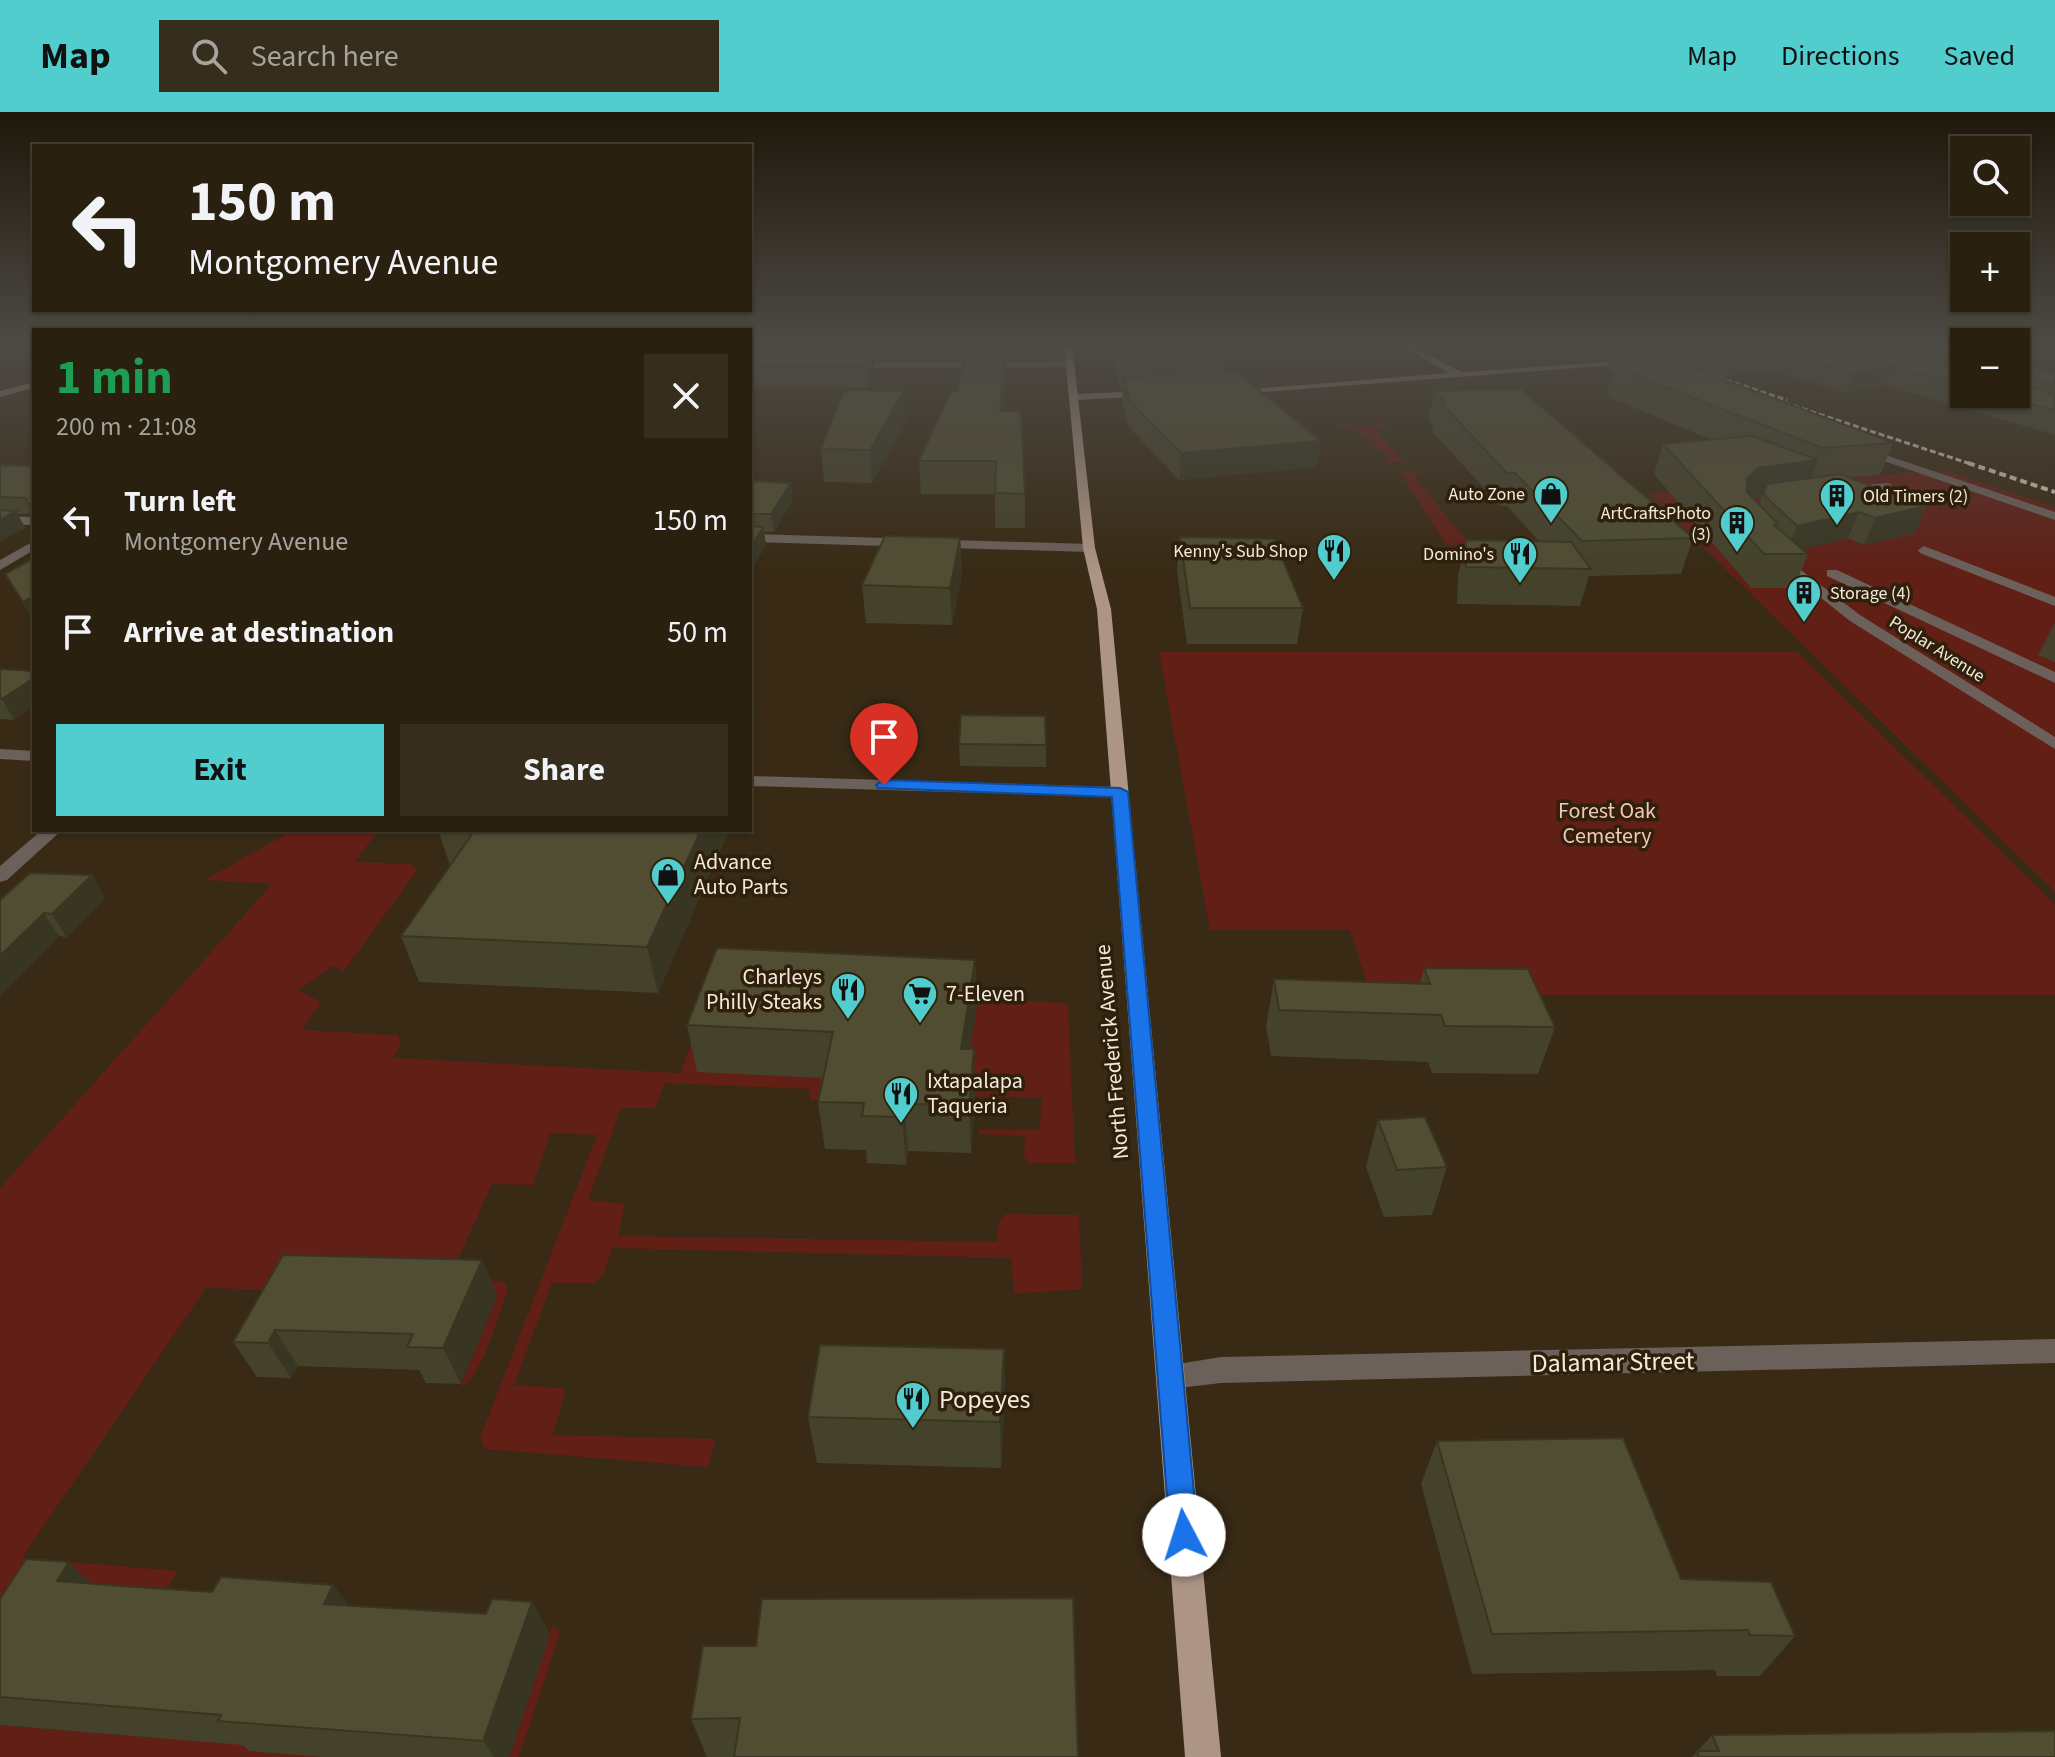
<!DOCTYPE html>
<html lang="en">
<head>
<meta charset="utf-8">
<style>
  body { margin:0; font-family:"Source Sans 3",sans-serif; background:#362d1d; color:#f1f3f6; height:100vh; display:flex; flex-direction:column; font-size:30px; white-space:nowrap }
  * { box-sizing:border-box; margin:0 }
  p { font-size:26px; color:#a5a39e }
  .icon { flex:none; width:44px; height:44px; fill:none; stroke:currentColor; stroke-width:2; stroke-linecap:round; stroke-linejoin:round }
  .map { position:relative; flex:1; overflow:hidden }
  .panel { position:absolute; left:32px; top:216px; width:720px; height:504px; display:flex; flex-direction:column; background:#2a200f; border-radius:0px; box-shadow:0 2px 6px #0004,0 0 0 2px #463e2f }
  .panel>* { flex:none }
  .guide { position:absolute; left:32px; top:32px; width:720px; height:168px; border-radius:0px; box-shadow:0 2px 6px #0004,0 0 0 2px #463e2f; background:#2a200f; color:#f1f3f6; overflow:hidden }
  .fabs { position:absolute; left:1950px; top:24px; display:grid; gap:16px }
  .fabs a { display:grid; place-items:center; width:80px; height:80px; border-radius:0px; background:#2a200f; box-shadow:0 2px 6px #0004,0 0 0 2px #463e2f; font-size:40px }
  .pin { position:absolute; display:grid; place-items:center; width:68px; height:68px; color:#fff; margin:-82px -34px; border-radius:50% 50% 50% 0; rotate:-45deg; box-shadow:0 0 8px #0007 }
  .pin .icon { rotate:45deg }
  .me { position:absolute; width:88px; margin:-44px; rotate:355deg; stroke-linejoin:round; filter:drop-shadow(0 0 6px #0008) }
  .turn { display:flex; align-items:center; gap:28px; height:168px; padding:0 24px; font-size:36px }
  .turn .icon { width:104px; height:104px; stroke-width:2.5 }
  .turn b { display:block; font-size:56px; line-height:68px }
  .round { display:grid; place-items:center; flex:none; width:84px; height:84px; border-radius:0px; background:#362d1d }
  .headline { display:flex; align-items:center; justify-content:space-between; height:136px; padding:0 24px }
  h1 { font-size:48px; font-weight:700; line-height:60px; color:#1e9e55 }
  .button { display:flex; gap:16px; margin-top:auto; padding:16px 24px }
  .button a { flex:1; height:92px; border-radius:0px; background:#52cdce; color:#111; font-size:32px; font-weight:700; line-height:92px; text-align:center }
  .button a+a { background:#362d1d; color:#f1f3f6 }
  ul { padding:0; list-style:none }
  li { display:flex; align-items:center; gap:24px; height:112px; padding:0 24px }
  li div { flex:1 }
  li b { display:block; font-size:30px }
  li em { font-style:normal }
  header { display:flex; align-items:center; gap:48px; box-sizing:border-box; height:112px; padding:0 40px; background:#52cdce; color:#111 }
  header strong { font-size:38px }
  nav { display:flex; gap:44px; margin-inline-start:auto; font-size:28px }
  .search { width:560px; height:72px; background:#362d1d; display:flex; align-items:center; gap:20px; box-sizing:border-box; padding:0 28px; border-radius:0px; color:#a5a39e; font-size:30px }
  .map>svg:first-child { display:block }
</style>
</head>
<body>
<header>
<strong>Map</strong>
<div class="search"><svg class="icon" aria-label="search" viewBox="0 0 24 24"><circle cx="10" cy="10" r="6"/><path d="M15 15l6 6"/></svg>Search here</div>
<nav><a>Map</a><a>Directions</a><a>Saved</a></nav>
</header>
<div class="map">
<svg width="2055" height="1645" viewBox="0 0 2055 1645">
  <rect width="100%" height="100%" fill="#382a14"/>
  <g fill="#611f16">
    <polygon points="1375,309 1389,314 1375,316 1402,348 1419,350 1382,351 1392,348 1379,337 1363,336 1376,333 1354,317 1340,317 1334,313 1375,313"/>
    <polygon points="1944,358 2055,395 2055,780 1648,381"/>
    <polygon points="1405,360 1427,360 1414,364 1465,427 1485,429 1474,436 1446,432 1400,361"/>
    <polygon points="1159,540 1797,540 2055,792 2055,883 1371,883 1350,818 1210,818"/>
    <path d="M293 718H379L355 750 411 752 418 757 344 859 332 854 298 879 322 890 302 918 398 923 401 931 393 946 680 961 706 893H960L987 887 1068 891 1075 1051H1030L1024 1045 1025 1024 979 1022V1017L1040 1018 1041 986 837 981 835 989 810 988 809 977 665 971 655 996H621L588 1088 625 1092 618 1124 997 1130 999 1108 1006 1102 1079 1103 1082 1177 1014 1182 1011 1146 613 1136 603 1163 594 1171H552L514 1273 563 1276 565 1282 553 1323 716 1327 708 1355 485 1337 480 1326 597 1023 550 1021 533 1073 492 1072 449 1167 504 1170 508 1178C498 1203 483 1265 460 1276L497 1185 206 1176 22 1446 178 1459 165 1479 0 1578V1076L272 772 205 768Z"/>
    <polygon points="286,1502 249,1639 324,1645 0,1645 0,1613 222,1631"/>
    <polygon points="553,1513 559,1519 558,1528 519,1645 509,1645"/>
  </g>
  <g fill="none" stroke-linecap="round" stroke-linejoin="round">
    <g fill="#6c615a" fill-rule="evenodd">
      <polygon points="1071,250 1074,255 847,256 842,253 847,250"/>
      <polygon points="1862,335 2055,400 2055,408 1858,340 1857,338"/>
      <polygon points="1887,371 1891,372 1891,376 1850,380 1844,377 1850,374"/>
      <polygon points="0,404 34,405 34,413 0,412"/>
      <polygon points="750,422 1089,432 1095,436 1089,440 750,430"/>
      <polygon points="34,429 34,438 0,458 0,448"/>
      <polygon points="1924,434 2055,485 2055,494 1920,441 1918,438"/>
      <polygon points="1780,442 1860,503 2055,625 2055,637 1850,509 1775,449 1775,443"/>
      <polygon points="1827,458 1837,458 2055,560 2055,571 1827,464"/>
      <polygon points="0,637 34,639 34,649 0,647"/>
      <polygon points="750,664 1120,675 1129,680 1120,685 750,674"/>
      <polygon points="42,718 62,718 7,768 0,770 0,754"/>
      <polygon points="2055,1227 2055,1251 1221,1271 1170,1277 1160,1273 1156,1264 1160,1255 1221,1245"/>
    </g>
    <g fill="#907e73" fill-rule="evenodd">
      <polygon points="1398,232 1408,232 1461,260 1635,248 1640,251 1236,282 1231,279 1449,261"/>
      <polygon points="34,270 34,276 0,285 0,279"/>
      <polygon points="1148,279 1151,284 1076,288 1071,285 1076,282"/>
    </g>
    <polygon fill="#ac9586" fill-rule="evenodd" points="1064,232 1072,232 1095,436 1111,497 1221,1645 1185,1645 1097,497 1083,436"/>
    <g stroke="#d7cdbf" stroke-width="3" stroke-dasharray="6 3" stroke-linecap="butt">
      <polyline points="1692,257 1787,288"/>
      <polyline points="1776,288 1974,353"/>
    </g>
    <polyline stroke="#d7cdbf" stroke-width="4" stroke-dasharray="7 4" stroke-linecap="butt" points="1968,351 2055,380"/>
  </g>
  <g fill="#45422b" fill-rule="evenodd">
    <polygon points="750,232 885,232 879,248 874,248 875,260 869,276 750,275"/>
    <polygon points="887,232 985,232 985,237 1005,265 1003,299 1025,382 1025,416 995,416 995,382 921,382 919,349 958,279 967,244 888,244"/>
    <polygon points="1110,232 1223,232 1222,242 1224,245 1223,261 1317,355 1179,368 1128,314 1122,289 1123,277 1120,277"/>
    <path d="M1526 232H1964V282H2016V232H2055V253L2032 255 2055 261V323L1885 273 1847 281 1778 260 1714 264 1893 331 1880 363 1848 365 1915 421 1864 433 1848 426 1802 437 1808 442 1794 476H1751L1654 362 1663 332 1712 328 1606 284 1613 260 1606 258 1609 248 1581 250ZM1762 385 1759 393 1753 386Z"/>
    <polygon points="1434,279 1693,426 1681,462 1589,464 1580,494 1457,492 1458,464 1466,428 1539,429 1507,394 1500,394 1433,320 1434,315 1428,308"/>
    <polygon points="906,308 872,371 824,370 821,337"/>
    <polygon points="0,353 34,354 34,402 18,402 25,416 0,429"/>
    <polygon points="750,369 793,388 774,420 764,420 766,433 750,459"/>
    <polygon points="1180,425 1303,496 1297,532 1187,532 1177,459"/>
    <polygon points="960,426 962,462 952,513 866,511 862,473"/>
    <polygon points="34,446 34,508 33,508 5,462"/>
    <polygon points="2055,511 2055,550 2038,543"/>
    <polygon points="0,557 14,608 0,607"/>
    <polygon points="959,632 1046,633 1046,655 960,654"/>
    <polygon points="438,718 729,718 658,881 419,870 401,824 450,753"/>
    <polygon points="92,763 105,786 66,825 59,824 0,883 0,788"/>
    <polygon points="975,848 977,894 970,937 974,937 975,984 971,1041 908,1039 906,1053 867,1051 866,1038 825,1037 818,990 823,966 697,960 687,913"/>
    <polygon points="1424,856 1555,915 1538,962 1432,961 1428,950 1271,944 1266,914 1274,867 1420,872"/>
    <polygon points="1378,1008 1447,1055 1432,1103 1384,1105 1366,1055"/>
    <polygon points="482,1148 497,1184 461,1272 426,1271 419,1258 298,1254 291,1266 257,1265 233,1230"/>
    <polygon points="1004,1237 1005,1284 1001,1356 817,1351 808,1305"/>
    <polygon points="1437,1329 1681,1467 1795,1524 1760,1564 1717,1564 1715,1558 1472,1562 1421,1372"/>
    <polygon points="69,1450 91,1472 212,1480 333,1473 348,1493 486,1502 532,1490 550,1523 509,1645 322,1645 249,1639 243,1633 0,1613 0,1487"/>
    <polygon points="703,1534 1078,1645 707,1645 691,1607"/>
    <polygon points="1712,1623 2055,1645 1692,1645"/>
  </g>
  <g fill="#383623">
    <polygon points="878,232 885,232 879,248"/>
    <polygon points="1586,232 1613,232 1609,248 1581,250"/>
    <polygon points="1619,232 1809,232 1645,236 1643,245"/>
    <polygon points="2055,235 2055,253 2016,256 2016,237"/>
    <polygon points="1005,237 1005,265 1001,330 1000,299"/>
    <polygon points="873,239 875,260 869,276 867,255"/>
    <polygon points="1893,254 1885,273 1847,281 1855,261"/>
    <polygon points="904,279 906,308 872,371 870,338"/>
    <polygon points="1321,329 1317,355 1179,368 1181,341"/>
    <polygon points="1818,348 1807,379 1763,382 1762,385 1747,387 1747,367 1758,356"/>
    <polygon points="791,371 793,388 774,420 771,402"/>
    <polygon points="1926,394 1915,421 1864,433 1875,406"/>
    <polygon points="16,399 25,416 0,429 0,408"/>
    <polygon points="1859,400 1848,426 1786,441 1797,414"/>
    <polygon points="763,415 766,433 750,459 750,437"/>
    <polygon points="960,426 962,462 952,513 950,476"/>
    <polygon points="34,484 34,508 33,508 23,490"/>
    <polygon points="34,566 34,594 14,608 2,587"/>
    <polygon points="752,583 755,604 750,615 750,587"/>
    <polygon points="701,718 729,718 658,881 647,835"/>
    <polygon points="92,763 105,786 66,825 52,802"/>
    <polygon points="44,801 59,824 0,883 0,844"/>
    <polygon points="975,848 977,894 963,984 961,937"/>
    <polygon points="974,937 975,984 971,1041 969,993"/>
    <polygon points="904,992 908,1039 906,1053 902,1005"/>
    <polygon points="482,1148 497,1184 461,1272 443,1236"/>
    <polygon points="275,1218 298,1254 291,1266 268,1231"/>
    <polygon points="1004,1237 1005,1284 1001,1356 1000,1310"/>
    <polygon points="69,1450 103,1483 57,1469"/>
    <polygon points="333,1473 358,1506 324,1492"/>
    <polygon points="532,1490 550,1523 509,1645 494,1645 483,1629"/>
  </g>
  <g fill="#504d32" stroke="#383623" stroke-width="2">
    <polygon points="1117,232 1209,232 1224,245 1121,249"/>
    <polygon points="1619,232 1650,240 1893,331 1822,336 1614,255 1623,233"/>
    <polygon points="1702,232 1871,232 1964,259 1964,274 1893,254 1855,261 1785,241 1679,247 1645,236"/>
    <polygon points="1909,232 1964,232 1964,247"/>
    <polygon points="2016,232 2055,232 2055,235 2016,237"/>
    <polygon points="970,237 1005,237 1000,299 1021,299 1025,382 995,381 996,349 919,349 951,279 958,279 960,260"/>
    <polygon points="750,239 873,239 867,255 750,254"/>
    <polygon points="2016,250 2055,261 2055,272 2016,261"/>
    <polygon points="1237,260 1321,329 1181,341 1129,288 1124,265"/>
    <polygon points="2016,270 2055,283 2055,299 1994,282 2016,282"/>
    <polygon points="1521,277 1693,426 1582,429 1515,361 1507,361 1439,289 1444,289 1434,279"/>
    <polygon points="844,278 904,279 870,338 821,337"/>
    <polygon points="1752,324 1818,348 1758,356 1747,367 1747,380 1778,412 1774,413 1808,442 1764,442 1663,332"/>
    <polygon points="0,353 34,354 34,402 26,386 0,385"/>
    <polygon points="1839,362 1926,394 1875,406 1859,400 1797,414 1763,382 1767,372"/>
    <polygon points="750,369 791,371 771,402 750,402"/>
    <polygon points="0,398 16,399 0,408"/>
    <polygon points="750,414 763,415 750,437"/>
    <polygon points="885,424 960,426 950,476 862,473"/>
    <polygon points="1180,425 1274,427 1303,496 1190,496"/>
    <polygon points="1466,428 1571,430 1591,457 1466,455"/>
    <polygon points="34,446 34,484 23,490 5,462"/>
    <polygon points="0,557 34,559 34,566 2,587 0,586"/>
    <polygon points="961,603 1045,604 1046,633 959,632"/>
    <polygon points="475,718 701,718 647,835 401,824"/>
    <polygon points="30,761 92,763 52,802 44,801 0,844 0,788"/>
    <polygon points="717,836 975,848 961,937 974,937 969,993 904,992 902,1005 862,1004 864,991 818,990 833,920 687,913"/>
    <polygon points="1424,856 1528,857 1555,915 1445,914 1441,903 1279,898 1274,867 1430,872"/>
    <polygon points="1425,1005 1447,1055 1397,1058 1378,1008"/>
    <polygon points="283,1143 482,1148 443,1236 407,1235 413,1222 275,1218 268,1231 233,1230"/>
    <polygon points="820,1233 1004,1237 1000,1310 808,1305"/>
    <polygon points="1623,1326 1681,1467 1771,1470 1795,1524 1750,1523 1748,1518 1492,1522 1437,1329"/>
    <polygon points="26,1447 69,1450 57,1469 121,1474 212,1480 221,1465 333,1473 324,1492 486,1502 492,1487 532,1490 483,1629 218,1609 221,1603 0,1585 0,1487"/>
    <polygon points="1073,1486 1078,1645 734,1645 740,1606 691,1607 703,1534 756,1534 762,1487"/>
    <polygon points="2055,1619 2055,1645 1699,1645 1697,1639 1719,1639 1712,1623"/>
  </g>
  <linearGradient id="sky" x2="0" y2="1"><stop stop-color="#1f170b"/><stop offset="0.5" stop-color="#4d4a45"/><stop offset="1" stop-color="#4d4a45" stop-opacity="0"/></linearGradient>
  <rect width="2055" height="462" fill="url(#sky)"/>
  <polygon fill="#1a73e8" stroke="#114b97" stroke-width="2" points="884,668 1120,676 1128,680 1198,1423 1194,1433 1184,1437 1174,1433 1170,1423 1112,685 878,676 876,673"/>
  <defs>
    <symbol id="shop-pin" viewBox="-11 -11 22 30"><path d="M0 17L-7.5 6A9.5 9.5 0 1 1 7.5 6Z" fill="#52cdce" stroke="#2e200a"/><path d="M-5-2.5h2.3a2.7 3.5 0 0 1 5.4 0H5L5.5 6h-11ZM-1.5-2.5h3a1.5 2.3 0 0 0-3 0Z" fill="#111"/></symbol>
    <symbol id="building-pin" viewBox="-11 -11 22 30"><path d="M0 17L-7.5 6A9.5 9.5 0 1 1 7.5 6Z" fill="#52cdce" stroke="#2e200a"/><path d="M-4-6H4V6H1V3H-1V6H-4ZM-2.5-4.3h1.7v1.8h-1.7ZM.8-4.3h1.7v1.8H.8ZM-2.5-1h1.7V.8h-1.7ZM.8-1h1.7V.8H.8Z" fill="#111"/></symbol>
    <symbol id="restaurant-pin" viewBox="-11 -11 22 30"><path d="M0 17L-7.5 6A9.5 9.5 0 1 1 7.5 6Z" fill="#52cdce" stroke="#2e200a"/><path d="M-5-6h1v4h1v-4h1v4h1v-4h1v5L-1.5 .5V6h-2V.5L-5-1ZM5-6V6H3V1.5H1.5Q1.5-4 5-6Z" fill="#111"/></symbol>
    <symbol id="supermarket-pin" viewBox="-11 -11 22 30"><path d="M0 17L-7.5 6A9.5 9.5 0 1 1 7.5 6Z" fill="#52cdce" stroke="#2e200a"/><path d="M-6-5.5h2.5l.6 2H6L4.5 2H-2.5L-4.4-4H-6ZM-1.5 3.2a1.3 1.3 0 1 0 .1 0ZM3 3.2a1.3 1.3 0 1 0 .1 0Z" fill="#111"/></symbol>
  </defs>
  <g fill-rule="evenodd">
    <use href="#shop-pin" x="1531" y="362" width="40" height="54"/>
    <use href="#building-pin" x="1817" y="364" width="40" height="54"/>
    <use href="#building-pin" x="1717" y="391" width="40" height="54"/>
    <use href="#restaurant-pin" x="1314" y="419" width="40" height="54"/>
    <use href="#restaurant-pin" x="1500" y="422" width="40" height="54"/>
    <use href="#building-pin" x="1784" y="461" width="40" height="54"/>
    <use href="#shop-pin" x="648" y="743" width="40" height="54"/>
    <use href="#restaurant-pin" x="828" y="858" width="40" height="54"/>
    <use href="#supermarket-pin" x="900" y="862" width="40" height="54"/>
    <use href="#restaurant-pin" x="881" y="962" width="40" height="54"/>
    <use href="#restaurant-pin" x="893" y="1267" width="40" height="54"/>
  </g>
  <g text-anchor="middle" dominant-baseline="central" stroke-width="7" stroke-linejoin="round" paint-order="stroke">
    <g font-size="18" fill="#f3eadd" stroke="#2e200a" text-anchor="end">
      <text x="1525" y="382">Auto Zone</text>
      <text x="1863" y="384" text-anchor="start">Old Timers (2)</text>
      <text x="1711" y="401">ArtCraftsPhoto<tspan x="1711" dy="21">(3)</tspan></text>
      <text x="1308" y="439">Kenny's Sub Shop</text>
      <text x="1494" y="442">Domino's</text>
      <text x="1830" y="481" text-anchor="start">Storage (4)</text>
    </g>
    <g font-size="18" fill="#f3eadd" stroke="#2e200a">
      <text transform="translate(1937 537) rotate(32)">Poplar Avenue</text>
    </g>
    <g font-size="22" fill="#f4c5bc" stroke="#2e200a">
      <text x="1607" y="699">Forest Oak<tspan x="1607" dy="25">Cemetery</tspan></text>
    </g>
    <g font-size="22" fill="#f3eadd" stroke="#2e200a" text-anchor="start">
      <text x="694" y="750">Advance<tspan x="694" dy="25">Auto Parts</tspan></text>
      <text x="822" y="865" text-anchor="end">Charleys<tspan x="822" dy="25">Philly Steaks</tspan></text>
      <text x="946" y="882">7-Eleven</text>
      <text x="927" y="969">Ixtapalapa<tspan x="927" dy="25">Taqueria</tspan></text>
    </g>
    <g font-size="22" fill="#f3eadd" stroke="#2e200a">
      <text transform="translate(1112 940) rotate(-95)">North Frederick Avenue</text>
    </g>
    <g font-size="26" fill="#f3eadd" stroke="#2e200a">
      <text transform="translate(1613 1250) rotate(-1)">Dalamar Street</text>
    </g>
    <g font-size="26" fill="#f3eadd" stroke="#2e200a" text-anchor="start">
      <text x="939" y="1287">Popeyes</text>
    </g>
  </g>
</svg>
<div class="fabs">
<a><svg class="icon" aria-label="search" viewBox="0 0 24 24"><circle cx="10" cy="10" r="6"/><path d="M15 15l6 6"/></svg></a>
<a>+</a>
<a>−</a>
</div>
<div class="pin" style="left:884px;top:673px;background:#d93025"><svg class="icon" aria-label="arrive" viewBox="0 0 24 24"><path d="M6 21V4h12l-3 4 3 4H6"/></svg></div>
<svg class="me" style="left:1184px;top:1423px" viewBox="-20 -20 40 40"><circle r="19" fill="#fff"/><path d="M0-13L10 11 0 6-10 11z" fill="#1a73e8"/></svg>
<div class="guide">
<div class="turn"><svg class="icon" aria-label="left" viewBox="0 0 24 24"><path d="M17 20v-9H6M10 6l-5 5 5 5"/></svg><div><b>150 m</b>Montgomery Avenue</div></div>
</div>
<section class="panel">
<div class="headline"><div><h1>1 min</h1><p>200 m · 21:08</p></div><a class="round"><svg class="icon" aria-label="close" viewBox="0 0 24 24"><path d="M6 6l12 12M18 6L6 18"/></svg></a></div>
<ul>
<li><svg class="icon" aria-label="left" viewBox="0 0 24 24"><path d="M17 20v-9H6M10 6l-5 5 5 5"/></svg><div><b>Turn left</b><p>Montgomery Avenue</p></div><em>150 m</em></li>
<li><svg class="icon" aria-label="arrive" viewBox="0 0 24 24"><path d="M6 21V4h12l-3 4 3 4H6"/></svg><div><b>Arrive at destination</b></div><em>50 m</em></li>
</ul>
<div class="button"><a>Exit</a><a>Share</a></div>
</section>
</div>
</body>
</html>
